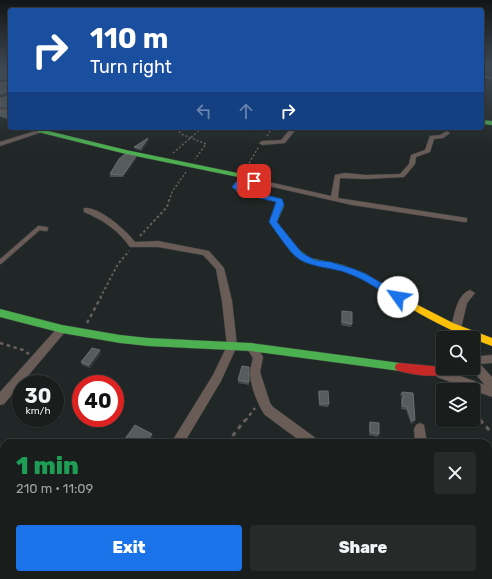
<!DOCTYPE html>
<html lang="en">
<head>
<meta charset="utf-8">
<style>
  body { margin:0; font-family:Rubik,sans-serif; background:#262a29; color:#f1f3f6; height:100vh; display:flex; flex-direction:column; font-size:15px; white-space:nowrap }
  * { box-sizing:border-box; margin:0 }
  p { font-size:13px; color:#9fa2a3 }
  .icon { flex:none; width:22px; height:22px; fill:none; stroke:currentColor; stroke-width:2; stroke-linecap:round; stroke-linejoin:round }
  .map { position:relative; flex:1; overflow:hidden }
  .details { position:absolute; left:0px; top:439px; width:492px; height:140px; display:flex; flex-direction:column; background:#191d1c; border-radius:12px 12px 0 0; box-shadow:0 1px 3px #0004,0 0 0 1px #373b3b }
  .details>* { flex:none }
  .guide { position:absolute; left:8px; top:8px; width:476px; height:122px; border-radius:4px; box-shadow:0 1px 3px #0004,0 0 0 1px #373b3b; background:#1a4fa0; color:#fff; overflow:hidden }
  .buttons { position:absolute; left:436px; top:331px; display:grid; gap:8px }
  .buttons a { display:grid; place-items:center; width:44px; height:44px; border-radius:4px; background:#191d1c; box-shadow:0 1px 3px #0004,0 0 0 1px #373b3b; font-size:20px }
  .speed { position:absolute; left:12px; top:375px; display:flex; gap:8px; font-size:20px; font-weight:700; text-align:center }
  .speed>* { display:grid; place-content:center; width:52px; height:52px; border-radius:50%; background:#191d1c; box-shadow:0 1px 3px #0004,0 0 0 1px #373b3b; line-height:1 }
  .speed small { font-size:10px; font-weight:400 }
  .speed .limit { border:6px solid #d22; background:#fff; color:#111 }
  .pin { position:absolute; display:grid; place-items:center; width:34px; height:34px; color:#fff; margin:-17px; border-radius:8px; box-shadow:0 2px 6px #0006 }
  .me { position:absolute; width:44px; margin:-22px; rotate:302deg; stroke-linejoin:round; filter:drop-shadow(0 0 3px #0008) }
  .turn { display:flex; align-items:center; gap:14px; height:84px; padding:0 16px; font-size:18px }
  .turn .icon { width:52px; height:52px; stroke-width:2.5 }
  .turn b { display:block; font-size:28px; line-height:34px }
  .lanes { display:flex; align-items:center; height:38px; padding:0 16px; background:#0003; justify-content:center; gap:20px; direction:ltr }
  .lanes .off { opacity:.35 }
  .round { display:grid; place-items:center; flex:none; width:42px; height:42px; border-radius:4px; background:#262a29 }
  .headline { display:flex; align-items:center; justify-content:space-between; height:68px; padding:0 16px }
  h1 { font-size:24px; font-weight:800; line-height:30px; color:#1e9e55 }
  .primary-button { display:flex; gap:8px; margin-top:auto; padding:8px 16px }
  .primary-button a { flex:1; height:46px; border-radius:4px; background:#1a73e8; color:#fff; font-size:16px; font-weight:800; line-height:46px; text-align:center }
  .primary-button a+a { background:#262a29; color:#f1f3f6 }
  .map>svg:first-child { display:block }
</style>
</head>
<body>
<div class="map">
<svg width="492" height="579" viewBox="0 0 492 579">
  <rect width="100%" height="100%" fill="#212726"/>
  <g fill="none" stroke-linecap="round" stroke-linejoin="round">
    <defs>
      <polyline id="lane" points="0,262 39,228 46,229"/>
      <g id="street">
        <polygon points="482,75 492,77 492,79 482,77"/>
        <rect x="0" y="82" width="10" height="2"/>
        <polygon points="10,95 10,98 0,102 0,98"/>
        <polygon points="0,109 10,110 10,114 0,113"/>
        <polygon points="45,128 54,128 0,146 0,142"/>
        <polygon points="291,128 297,128 285,143 262,145 259,143 262,141 281,140"/>
        <polygon points="447,131 450,133 443,138 434,139 430,152 416,157 415,164 404,177 366,179 340,178 338,198 467,218 467,222 464,222 352,205 242,180 239,178 242,176 331,196 335,175 345,173 366,175 400,174 409,164 411,155 425,150 430,136 440,135"/>
        <path d="M84 208C99 206 127 231 135 242L158 241 209 251 224 268 232 301 237 346 221 381 184 443H171L213 375 227 346 222 301 216 269 203 255 158 247H130C118 230 103 220 84 212Z"/>
        <path d="M470 290 475 293 467 303 461 328 459 331H453L451 328C454 316 457 294 470 290Z"/>
        <polygon points="62,325 65,326 67,329 65,332 4,404 0,405 0,392 59,326"/>
        <path d="M251 343 255 344 263 357 260 372 270 403 273 407 317 439 319 443H303L265 415C258 406 250 384 250 373 250 368 252 363 253 358L246 347 247 344Z"/>
        <polygon points="492,355 492,363 480,364 492,377 492,397 437,377 436,374 437,371 441,369 485,385 470,368 473,368 473,357"/>
        <polygon points="420,423 424,425 427,443 415,443 414,429 416,425"/>
        <polygon points="492,485 492,499 488,500 488,486"/>
        <polygon points="243,575 263,575 265,579 244,579"/>
        <polygon points="343,575 366,575 365,579 341,579"/>
        <polygon points="414,575 430,575 432,579 415,579"/>
      </g>
      <g id="fast">
        <polygon points="482,120 492,121 492,125 482,124"/>
        <polygon points="40,129 126,150 242,174 245,176 244,180 239,186 241,189 282,199 284,206 277,222 297,248 310,258 343,265 366,274 413,302 415,304 413,306 407,306 360,278 338,269 304,262 291,252 269,222 276,206 276,202 236,191 233,186 238,180 238,177 126,154 38,132 38,130"/>
        <polygon points="0,309 62,325 120,335 148,338 251,343 400,363 404,364 405,367 404,370 400,371 251,351 148,346 120,343 62,333 0,317"/>
      </g>
      <path id="slow" d="M410 301 453 323 492 338V346C463 336 434 323 407 306L405 304 407 302Z"/>
      <path id="jam" d="M400 363 443 367V368H466L465 371C444 378 417 377 396 370L395 367 396 364Z"/>
    </defs>
    <use href="#lane" stroke="#3d4241" stroke-width="5.5"/>
    <use href="#street" stroke="#3d4241" stroke-width="1"/>
    <use href="#fast" stroke="#3d4241" stroke-width="1"/>
    <use href="#slow" stroke="#3d4241" stroke-width="1"/>
    <use href="#jam" stroke="#3d4241" stroke-width="1"/>
    <g stroke="#67605d" stroke-width="1.5" stroke-dasharray="2 2" stroke-linecap="butt">
      <polyline points="177,128 181,134 206,144 195,159"/>
      <polyline points="267,136 272,128"/>
      <polyline points="173,153 202,128"/>
      <polyline points="245,170 258,148"/>
      <polyline points="169,201 172,192 186,172"/>
    </g>
    <g stroke="#67605d" stroke-width="2" stroke-dasharray="2.5 2.5" stroke-linecap="butt">
      <polyline points="140,236 167,207 169,200"/>
      <polyline points="100,298 118,264 129,251"/>
    </g>
    <g stroke="#67605d" stroke-width="2.5" stroke-dasharray="3.5 3.5" stroke-linecap="butt">
      <polyline points="87,323 101,297"/>
      <polyline points="0,343 23,350 29,354"/>
      <polyline points="473,413 481,421"/>
      <polyline points="245,421 255,408"/>
    </g>
    <g stroke="#67605d" stroke-width="3" stroke-dasharray="4.5 4.5" stroke-linecap="butt">
      <polyline points="480,420 492,433"/>
      <polyline points="227,443 245,420"/>
      <polyline points="134,579 136,575"/>
    </g>
    <use href="#lane" stroke="#695c57" stroke-width="4"/>
    <use href="#street" fill="#695c57" fill-rule="evenodd"/>
    <use href="#fast" fill="#4caf50" fill-rule="evenodd"/>
    <use href="#slow" fill="#ffc107" fill-rule="evenodd"/>
    <use href="#jam" fill="#c62828" fill-rule="evenodd"/>
  </g>
  <g fill="#484d4d">
    <rect x="0" y="67" width="10" height="13"/>
    <polygon points="10,96 10,120 0,117 0,112 10,112 9,109 0,109 0,100"/>
    <polygon points="149,140 142,151 135,149 134,147"/>
    <polygon points="136,159 123,177 110,177 110,174"/>
    <polygon points="342,311 352,324 351,327 341,325"/>
    <polygon points="101,353 90,368 82,365 81,362"/>
    <polygon points="249,367 249,385 238,383 238,380"/>
    <polygon points="319,391 329,404 328,407 319,406 318,393"/>
    <polygon points="402,392 414,423 411,424 406,410 401,409 401,400 402,398 400,394"/>
    <polygon points="370,422 379,434 378,437 369,435 369,425"/>
  </g>
  <g fill="#323837">
    <polygon points="9,91 10,94 0,97 0,94"/>
    <polygon points="148,138 149,140 142,151 141,148"/>
    <polygon points="136,156 136,159 123,177 123,175"/>
    <polygon points="100,350 101,353 90,368 89,365"/>
    <polygon points="415,420 414,423 411,424 412,421"/>
    <polygon points="152,434 153,439 151,443 145,443"/>
  </g>
  <g fill="#565b5b" stroke="#696e6e">
    <polygon points="0,67 10,67 10,79 9,78 0,78"/>
    <polygon points="10,81 10,92 9,91 0,94 0,83 9,83"/>
    <polygon points="10,96 10,118 0,115 0,112 10,112 9,106 0,106 0,100"/>
    <polygon points="148,138 141,148 134,147"/>
    <polygon points="125,154 136,156 123,175 110,174 119,159"/>
    <polygon points="342,311 352,312 352,324 342,322"/>
    <polygon points="92,348 100,350 89,365 81,362"/>
    <polygon points="242,366 249,367 249,382 238,380"/>
    <polygon points="319,391 328,391 329,404 320,404"/>
    <polygon points="402,392 413,393 415,420 412,421 407,407 403,406 402,398 404,398"/>
    <polygon points="370,422 379,423 379,434 370,432"/>
    <polygon points="135,425 152,434 145,443 122,443"/>
  </g>
  <linearGradient id="sky" x2="0" y2="1"><stop stop-color="#121515"/><stop offset="0.45" stop-color="#3d4752"/><stop offset="1" stop-color="#3d4752" stop-opacity="0"/></linearGradient>
  <rect width="492" height="148" fill="url(#sky)"/>
  <path fill="#1a73e8" stroke="#114b97" d="M242 176 257 181 254 183 244 181 240 187 245 190 282 199 284 204 277 222 302 253 315 260 331 262 354 269 366 274 402 295 403 297 402 300H395C380 290 364 279 347 273 332 267 308 268 295 256 286 247 277 233 269 222L276 202 240 193 232 187 240 177Z"/>
</svg>
<div class="buttons">
<a><svg class="icon" aria-label="search" viewBox="0 0 24 24"><circle cx="10" cy="10" r="6"/><path d="M15 15l6 6"/></svg></a>
<a><svg class="icon" aria-label="layers" viewBox="0 0 24 24"><path d="M12 4l9 5-9 5-9-5zM3 14l9 5 9-5"/></svg></a>
</div>
<div class="speed"><div>30<small>km/h</small></div><div class="limit">40</div></div>
<div class="pin" style="left:254px;top:181px;background:#d93025"><svg class="icon" aria-label="arrive" viewBox="0 0 24 24"><path d="M6 21V4h12l-3 4 3 4H6"/></svg></div>
<svg class="me" style="left:398px;top:297px" viewBox="-20 -20 40 40"><circle r="19" fill="#fff"/><path d="M0-13L10 11 0 6-10 11z" fill="#1a73e8"/></svg>
<div class="guide">
<div class="turn"><svg class="icon" aria-label="right" viewBox="0 0 24 24"><path d="M7 20v-9h11M14 6l5 5-5 5"/></svg><div><b>110 m</b>Turn right</div></div>
<div class="lanes"><svg class="icon off" aria-label="left" viewBox="0 0 24 24"><path d="M17 20v-9H6M10 6l-5 5 5 5"/></svg><svg class="icon off" aria-label="ahead" viewBox="0 0 24 24"><path d="M12 20V5M6 11l6-6 6 6"/></svg><svg class="icon" aria-label="right" viewBox="0 0 24 24"><path d="M7 20v-9h11M14 6l5 5-5 5"/></svg></div>
</div>
<section class="details">
<div class="headline"><div><h1>1 min</h1><p>210 m · 11:09</p></div><a class="round"><svg class="icon" aria-label="close" viewBox="0 0 24 24"><path d="M6 6l12 12M18 6L6 18"/></svg></a></div>
<div class="primary-button"><a>Exit</a><a>Share</a></div>
</section>
</div>
</body>
</html>
